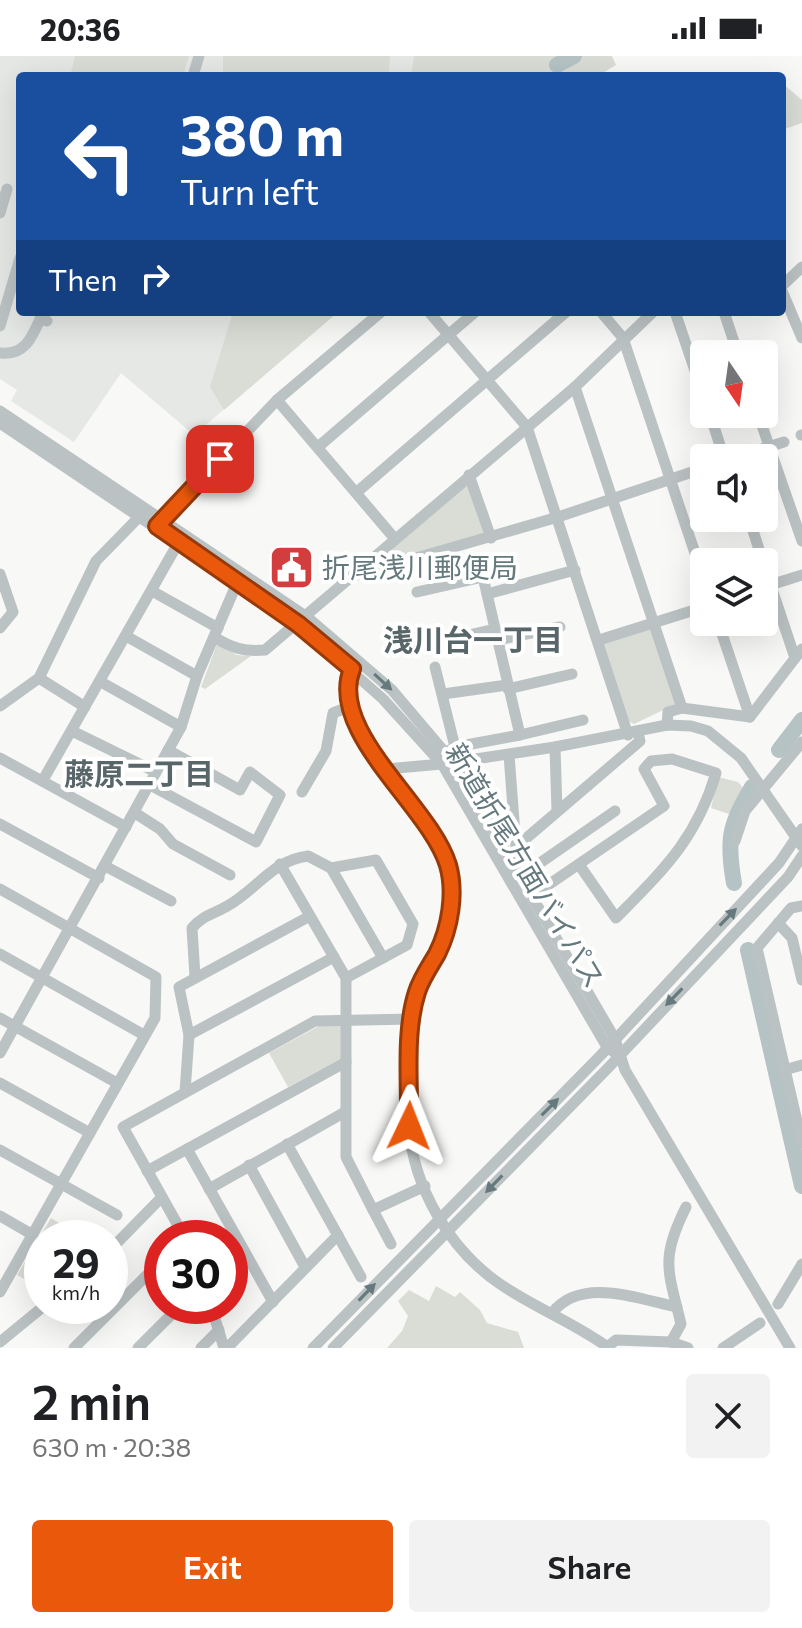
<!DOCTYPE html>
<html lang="en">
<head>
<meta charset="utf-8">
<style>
  body { margin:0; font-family:Commissioner,"Noto Sans JP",sans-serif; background:#f2f2f2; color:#202124; height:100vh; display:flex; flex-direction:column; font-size:30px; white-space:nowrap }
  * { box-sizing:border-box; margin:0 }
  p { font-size:26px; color:#757577 }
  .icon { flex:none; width:44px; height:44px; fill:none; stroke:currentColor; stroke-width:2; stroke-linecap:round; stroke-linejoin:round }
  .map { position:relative; height:1292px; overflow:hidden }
  .drawer { display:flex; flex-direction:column; background:#fff; flex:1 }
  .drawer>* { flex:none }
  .guide { position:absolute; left:16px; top:16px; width:770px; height:244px; border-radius:8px; box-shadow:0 8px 32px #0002; background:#1a4fa0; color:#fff; overflow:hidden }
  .needle { width:52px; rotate:167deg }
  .fabs { position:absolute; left:690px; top:284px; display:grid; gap:16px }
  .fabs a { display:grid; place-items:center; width:88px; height:88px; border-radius:8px; background:#fff; box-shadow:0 8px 32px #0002; font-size:40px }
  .speed { position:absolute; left:24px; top:1164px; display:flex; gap:16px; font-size:40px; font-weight:700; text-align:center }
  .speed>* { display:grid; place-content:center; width:104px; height:104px; border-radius:50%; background:#fff; box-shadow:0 8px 32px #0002; line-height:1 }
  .speed small { font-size:20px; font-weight:400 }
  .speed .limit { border:12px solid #d22; background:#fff; color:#111 }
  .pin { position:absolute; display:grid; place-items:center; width:68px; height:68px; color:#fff; margin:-34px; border-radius:16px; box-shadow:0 4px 12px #0006 }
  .me { position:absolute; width:88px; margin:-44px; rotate:2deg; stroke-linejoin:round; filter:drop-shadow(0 0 6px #0008) }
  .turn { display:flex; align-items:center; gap:28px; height:168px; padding:0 32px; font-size:36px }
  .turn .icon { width:104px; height:104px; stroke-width:2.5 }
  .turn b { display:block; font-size:56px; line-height:68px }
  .then { display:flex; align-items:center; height:76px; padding:0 32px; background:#0003; gap:16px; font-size:30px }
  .round { display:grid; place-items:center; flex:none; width:84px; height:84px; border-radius:8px; background:#f2f2f2 }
  .headline { display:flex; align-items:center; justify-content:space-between; height:136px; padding:0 32px }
  h1 { font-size:48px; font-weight:600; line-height:60px }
  .cta { display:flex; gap:16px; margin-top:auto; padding:16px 32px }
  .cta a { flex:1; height:92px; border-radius:8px; background:#ea580c; color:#fff; font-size:32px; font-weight:600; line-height:92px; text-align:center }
  .cta a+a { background:#f2f2f2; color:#202124 }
  .status { display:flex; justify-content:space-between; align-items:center; height:56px; padding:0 40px; background:#fff; direction:ltr }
  .status svg { height:22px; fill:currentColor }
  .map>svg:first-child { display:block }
</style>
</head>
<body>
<div class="status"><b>20:36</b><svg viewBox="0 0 49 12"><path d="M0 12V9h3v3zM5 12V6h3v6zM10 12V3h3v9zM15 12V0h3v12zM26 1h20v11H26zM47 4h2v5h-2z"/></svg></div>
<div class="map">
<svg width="802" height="1292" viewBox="0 0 802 1292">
  <rect width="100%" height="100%" fill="#f8f8f6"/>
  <polygon fill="#e6e8e6" points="0,0 430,0 439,20 20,20 20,256 338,256 194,379 121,317 74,386 11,345 17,334 0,323"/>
  <g fill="#daddd6">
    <polygon points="75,0 189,0 183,20 70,20"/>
    <polygon points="223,0 390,0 389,20 223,20"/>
    <polygon points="414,0 612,0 616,9 598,20 411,20"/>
    <polygon points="782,27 802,44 802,67 782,74"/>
    <polygon points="233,256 338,256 224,354 210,331"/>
    <polygon points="467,428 484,479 375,509 375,505"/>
    <polygon points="651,572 676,648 634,668 628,665 604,591 604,587"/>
    <polygon points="217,588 237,599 251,600 205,633 201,631"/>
    <polygon points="718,721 738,726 745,734 729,758 711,752"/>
    <polygon points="342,967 342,1002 288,1031 269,997 319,970"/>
    <polygon points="51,1162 84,1182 42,1182 42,1233 17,1219"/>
    <polygon points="436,1230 455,1241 460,1236 480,1254 487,1267 518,1276 524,1292 387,1292 402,1275 408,1260 398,1245 409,1234 429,1245"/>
  </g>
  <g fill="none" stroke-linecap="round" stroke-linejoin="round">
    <g stroke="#b5c3c4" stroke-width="16">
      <polyline points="557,9 574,0"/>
      <polyline points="779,694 802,664"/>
      <path d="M734 827C726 782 730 769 752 731"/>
      <polyline points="748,894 802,1130"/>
    </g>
    <g stroke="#bbc2c3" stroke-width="11">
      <polyline points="193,20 199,0"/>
      <polyline points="0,157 7,133"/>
      <polyline points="782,230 802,211"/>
      <polyline points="782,235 802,282"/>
      <polyline points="429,256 527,371 628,679"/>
      <polyline points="601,256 623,282 704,524"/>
      <polyline points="675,256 704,341"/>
      <polyline points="724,256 738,298"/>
      <polyline points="0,270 20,202"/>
      <path d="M0 297C24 300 32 282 40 263L47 265"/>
      <polyline points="575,331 682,652"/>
      <polyline points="277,344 395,483"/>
      <polyline points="0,355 307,561 392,634 454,707 615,983 625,1014 790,1292"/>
      <polyline points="710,358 724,402"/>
      <polyline points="758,358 802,485"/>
      <polyline points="0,367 298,568 383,643 442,708 607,991 618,999"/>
      <polyline points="801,379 802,379"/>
      <polyline points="318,391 475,256"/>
      <polyline points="733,402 784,386"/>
      <polyline points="469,419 491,482"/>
      <polyline points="357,436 566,256"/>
      <polyline points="749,462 763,506"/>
      <polyline points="159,468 277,344 381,256"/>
      <polyline points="764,509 795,602"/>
      <polyline points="0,518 13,556 0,572"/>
      <polyline points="357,519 558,461 704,412"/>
      <polyline points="764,531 802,519"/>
      <polyline points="152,535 218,572"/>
      <polyline points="417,536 483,521 520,679 455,691 445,697"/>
      <polyline points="487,538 575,514"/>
      <polyline points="718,566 750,661"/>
      <polyline points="126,580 197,620"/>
      <path d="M214 581C232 592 244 596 265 594L575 331 653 256"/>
      <polyline points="498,584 560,571"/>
      <polyline points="599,584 704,551"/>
      <polyline points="429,588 495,573"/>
      <path d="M357 608 346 628C355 702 430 741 448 811 455 838 450 868 439 894 433 908 421 921 417 936 410 960 411 985 411 1009 410 1029 408 1050 409 1070 413 1131 450 1194 500 1228 535 1252 575 1267 609 1292"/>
      <polyline points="435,611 455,691"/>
      <polyline points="39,622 85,651"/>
      <polyline points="101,626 181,671"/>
      <polyline points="508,633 572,618"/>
      <polyline points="443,638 507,629"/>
      <polyline points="0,650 39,622 96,505 144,456"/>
      <polyline points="667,669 668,656 682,652 750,661 802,593"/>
      <polyline points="72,675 156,716"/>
      <polyline points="520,679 583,664"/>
      <polyline points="555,691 557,754"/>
      <polyline points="509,699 516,791 640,685 638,677"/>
      <polyline points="0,702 126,771"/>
      <polyline points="386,713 442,708 555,691 667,669 691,670 708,675 741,702 802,790"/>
      <polyline points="43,724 181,482"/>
      <polyline points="150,729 256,786 280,739 250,716 240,734 168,694"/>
      <polyline points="302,736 326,695 333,657 351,650"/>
      <polyline points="135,757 160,773 173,788 230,819"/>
      <polyline points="0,768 99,822"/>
      <polyline points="735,785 745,755 802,686"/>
      <polyline points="516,791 528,807 537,809 615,755"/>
      <polyline points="280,808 346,922 346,1101 373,1154 425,1130"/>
      <polyline points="105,810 171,845"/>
      <polyline points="331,812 383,902"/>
      <polyline points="0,833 156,921 155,962 0,1236"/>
      <path d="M532 840 664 750 644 713 651 705 672 703 716 717C696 784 663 814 616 862L580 810"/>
      <polyline points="802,850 791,852 757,892 802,1087"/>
      <polyline points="778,867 792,882 802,924"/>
      <polyline points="0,898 144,979"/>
      <path d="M195 921 192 872C203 859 214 858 229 849 257 833 273 804 308 800L331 812 376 804 413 868 407 889 346 922"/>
      <polyline points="0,962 117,1027"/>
      <polyline points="189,979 334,901"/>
      <polyline points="0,997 181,671 197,620 240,520"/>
      <polyline points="784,1014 802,1009"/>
      <polyline points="0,1027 90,1077"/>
      <polyline points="185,1036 189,979 179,931 310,860"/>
      <polyline points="287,1088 361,1221"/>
      <polyline points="187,1093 273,1246"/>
      <polyline points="0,1094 117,1159"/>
      <polyline points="249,1109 305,1211"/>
      <polyline points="147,1115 346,1006"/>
      <polyline points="209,1133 345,1056"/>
      <polyline points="373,1154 391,1188"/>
      <polyline points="0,1160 33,1179"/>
      <polyline points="185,1182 123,1071 315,965 412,963"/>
      <polyline points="110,1194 161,1142"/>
      <polyline points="778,1248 802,1208"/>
      <polyline points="211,1250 224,1292"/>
      <path d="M552 1257C581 1220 638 1243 677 1251"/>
      <polyline points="0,1286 44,1250"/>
      <path d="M671 1286 681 1268C668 1214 660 1203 686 1151"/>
      <polyline points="74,1292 162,1204"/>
      <polyline points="138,1292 180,1250"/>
      <polyline points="201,1292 219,1274"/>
      <polyline points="227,1292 338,1179"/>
      <polyline points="313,1292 601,999 779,807 802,773"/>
      <polyline points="333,1292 608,1012 788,821 802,800"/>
      <polyline points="606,1292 616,1284 671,1286 688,1292"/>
      <polyline points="723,1292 760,1267"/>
    </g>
  </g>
  <defs><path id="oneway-solid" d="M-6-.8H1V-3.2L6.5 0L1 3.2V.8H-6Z" transform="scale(2)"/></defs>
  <g fill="#667a7e">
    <use href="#oneway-solid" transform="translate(383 626) rotate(43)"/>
    <use href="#oneway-solid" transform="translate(728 861) rotate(-46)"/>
    <use href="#oneway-solid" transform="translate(674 941) rotate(134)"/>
    <use href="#oneway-solid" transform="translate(550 1051) rotate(-45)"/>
    <use href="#oneway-solid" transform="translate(494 1128) rotate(134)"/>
    <use href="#oneway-solid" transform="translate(367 1236) rotate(-46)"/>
  </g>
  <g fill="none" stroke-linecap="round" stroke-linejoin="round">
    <defs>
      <path id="route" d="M220 403 157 470 298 568 352 613C327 676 430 750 448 809 456 837 450 872 437 898 430 910 421 923 417 936 404 976 410 1028 409 1070"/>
    </defs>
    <use href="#route" stroke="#983908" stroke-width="20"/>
    <use href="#route" stroke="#ea580c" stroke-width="14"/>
  </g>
  <defs>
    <symbol id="civic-square" viewBox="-11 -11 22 22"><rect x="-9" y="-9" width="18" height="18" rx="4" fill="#d23d3d" stroke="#fff"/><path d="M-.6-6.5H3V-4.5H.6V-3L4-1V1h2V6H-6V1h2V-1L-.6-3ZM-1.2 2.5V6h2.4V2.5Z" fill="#fff"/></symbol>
  </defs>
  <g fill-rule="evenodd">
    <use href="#civic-square" x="266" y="486" width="51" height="51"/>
  </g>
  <g text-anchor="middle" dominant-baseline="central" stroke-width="8" stroke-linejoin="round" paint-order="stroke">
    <g font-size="28" fill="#667a7e" stroke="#fff" text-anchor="start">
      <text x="322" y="511">折尾浅川郵便局</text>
    </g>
    <g font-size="28" fill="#667a7e" stroke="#fff">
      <text transform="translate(526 809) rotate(59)">新道折尾方面バイパス</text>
    </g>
    <g font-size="30" font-weight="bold" fill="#58666a" stroke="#fff">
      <text x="473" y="582">浅川台一丁目</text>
      <text x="139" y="716">藤原二丁目</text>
    </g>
  </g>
</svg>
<div class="fabs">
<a><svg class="needle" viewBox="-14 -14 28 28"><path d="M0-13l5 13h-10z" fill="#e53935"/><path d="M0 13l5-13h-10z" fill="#757577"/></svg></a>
<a><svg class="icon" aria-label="sound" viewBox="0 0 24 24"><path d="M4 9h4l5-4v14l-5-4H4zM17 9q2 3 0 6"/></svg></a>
<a><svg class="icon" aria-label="layers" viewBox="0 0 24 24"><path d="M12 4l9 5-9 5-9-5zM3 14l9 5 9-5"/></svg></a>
</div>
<div class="speed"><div>29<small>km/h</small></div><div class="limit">30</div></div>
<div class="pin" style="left:220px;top:403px;background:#d93025"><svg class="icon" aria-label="arrive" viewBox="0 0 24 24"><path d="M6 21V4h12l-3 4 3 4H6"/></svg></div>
<svg class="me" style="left:409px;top:1070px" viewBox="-20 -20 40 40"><path d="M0-17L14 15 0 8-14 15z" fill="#ea580c" stroke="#fff" stroke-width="4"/></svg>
<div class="guide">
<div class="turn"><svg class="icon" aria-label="left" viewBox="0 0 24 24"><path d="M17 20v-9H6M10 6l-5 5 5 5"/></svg><div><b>380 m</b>Turn left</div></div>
<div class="then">Then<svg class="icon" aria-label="right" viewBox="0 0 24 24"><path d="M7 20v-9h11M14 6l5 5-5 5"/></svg></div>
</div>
</div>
<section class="drawer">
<div class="headline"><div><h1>2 min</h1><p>630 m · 20:38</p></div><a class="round"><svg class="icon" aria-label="close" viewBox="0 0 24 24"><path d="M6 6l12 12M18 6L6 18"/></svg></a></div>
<div class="cta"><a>Exit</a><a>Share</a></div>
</section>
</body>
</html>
